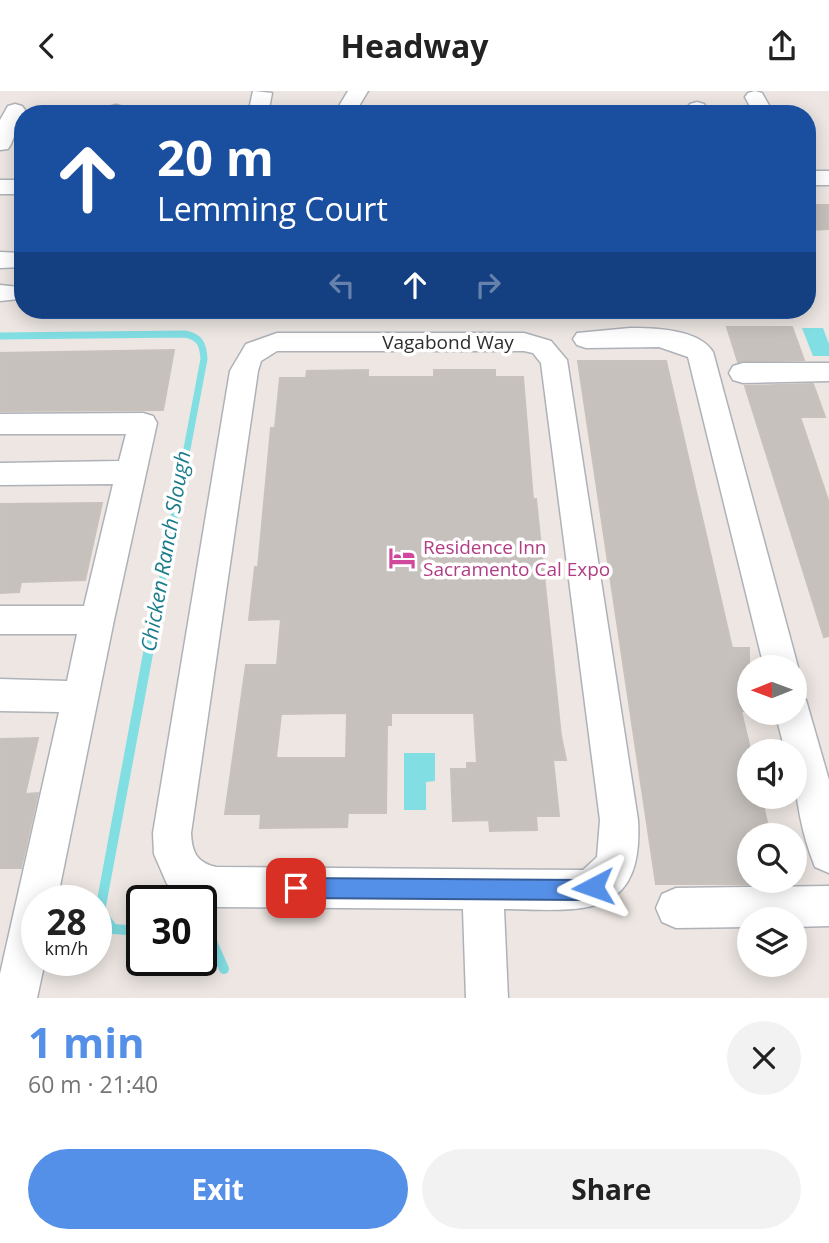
<!DOCTYPE html>
<html lang="en">
<head>
<meta charset="utf-8">
<style>
  body { margin:0; font-family:"Open Sans",sans-serif; background:#f2f2f2; color:#222; height:100vh; display:flex; flex-direction:column; font-size:26px; white-space:nowrap }
  * { box-sizing:border-box; margin:0 }
  p { font-size:23px; color:#767676 }
  .icon { flex:none; width:38px; height:38px; fill:none; stroke:currentColor; stroke-width:2; stroke-linecap:round; stroke-linejoin:round }
  .map { position:relative; height:907px; overflow:hidden }
  .sheet { display:flex; flex-direction:column; background:#fff; flex:1 }
  .sheet>* { flex:none }
  .top-card { position:absolute; left:14px; top:14px; width:802px; height:214px; border-radius:28px; box-shadow:0 4px 18px #0003; background:#1a4fa0; color:#fff; overflow:hidden }
  .needle { width:46px; rotate:269deg }
  .controls { position:absolute; left:737px; top:564px; display:grid; gap:14px }
  .controls a { display:grid; place-items:center; width:70px; height:70px; border-radius:50%; background:#fff; box-shadow:0 4px 18px #0003; font-size:35px }
  .speed { position:absolute; left:21px; top:794px; display:flex; gap:14px; font-size:35px; font-weight:700; text-align:center }
  .speed>* { display:grid; place-content:center; width:91px; height:91px; border-radius:50%; background:#fff; box-shadow:0 4px 18px #0003; line-height:1 }
  .speed small { font-size:18px; font-weight:400 }
  .speed .limit { border:4px solid #111; border-radius:10px; background:#fff; color:#111 }
  .pin { position:absolute; display:grid; place-items:center; width:60px; height:60px; color:#fff; margin:-30px; border-radius:14px; box-shadow:0 4px 10px #0006 }
  .me { position:absolute; width:77px; margin:-38px; rotate:266deg; stroke-linejoin:round; filter:drop-shadow(0 0 5px #0008) }
  .turn { display:flex; align-items:center; gap:24px; height:147px; padding:0 28px; font-size:32px }
  .turn .icon { width:91px; height:91px; stroke-width:2.5 }
  .turn b { display:block; font-size:49px; line-height:60px }
  .lanes { display:flex; align-items:center; height:66px; padding:0 28px; background:#0003; justify-content:center; gap:35px; direction:ltr }
  .lanes .off { opacity:.35 }
  .round { display:grid; place-items:center; flex:none; width:74px; height:74px; border-radius:37px; background:#f2f2f2 }
  .head { display:flex; align-items:center; justify-content:space-between; height:119px; padding:0 28px }
  h1 { font-size:42px; font-weight:700; line-height:52px; color:#548fe8 }
  .button { display:flex; gap:14px; margin-top:auto; padding:14px 28px }
  .button a { flex:1; height:80px; border-radius:42px; background:#548fe8; color:#fff; font-size:28px; font-weight:700; line-height:80px; text-align:center }
  .button a+a { background:#f2f2f2; color:#222 }
  header { display:flex; justify-content:space-between; align-items:center; height:91px; padding:0 28px; background:#fff; font-size:32px; font-weight:700 }
  .map>svg:first-child { display:block }
</style>
</head>
<body>
<header><svg class="icon" aria-label="back" viewBox="0 0 24 24"><path d="M15 5l-7 7 7 7"/></svg>Headway<svg class="icon" aria-label="share" viewBox="0 0 24 24"><path d="M12 15V3M7 8l5-5 5 5M5 13v7h14v-7"/></svg></header>
<div class="map">
<svg width="829" height="907" viewBox="0 0 829 907">
  <rect width="100%" height="100%" fill="#ede6e2"/>
  <g fill="#81dee3">
    <polygon points="802,237 823,237 829,253 829,265 813,265"/>
    <polygon points="404,662 435,662 435,690 426,691 426,719 404,719"/>
  </g>
  <g fill="none" stroke-linecap="round" stroke-linejoin="round">
    <path stroke="#81dee3" stroke-width="7" d="M0 245 185 243C200 246 203 253 204 268L155 527"/>
    <g stroke="#81dee3" stroke-width="10">
      <polyline points="142,840 113,838 100,820 155,525"/>
      <polyline points="201,846 210,846 224,878"/>
    </g>
  </g>
  <g fill="#c6c1bd" stroke="#c9c1bb" stroke-width="2" fill-rule="evenodd">
    <polygon points="807,114 829,114 829,138 807,139"/>
    <polygon points="727,236 792,236 804,269 738,271"/>
    <polygon points="174,259 163,319 0,320 0,262"/>
    <polygon points="578,270 666,270 732,557 749,557 749,620 741,620 749,653 749,705 761,705 770,744 749,744 749,793 656,793"/>
    <path d="M368 279V286H434V279H495V286H523L533 408H536L561 645 566 669H553L559 725H536L537 739 490 740 489 729 453 730 451 678H467V672H477L474 622H391V634H387L386 722H348L347 736 260 737 261 723H225L246 574H277L281 528 249 529 255 476H258L271 337H275L280 287H306L307 280ZM347 622 346 667H276L281 623Z"/>
    <polygon points="813,293 825,326 800,326 829,412 829,545 824,546 745,295"/>
    <polygon points="102,412 85,489 21,491 19,501 0,502 0,413"/>
    <polygon points="38,647 25,703 38,702 21,777 0,777 0,648"/>
  </g>
  <g fill="none" stroke-linecap="round" stroke-linejoin="round">
    <defs>
      <g id="minor">
        <polygon points="253,0 272,2 268,23 248,23"/>
        <polygon points="348,0 368,0 359,15 359,23 339,23 339,15"/>
        <polygon points="755,0 762,2 774,23 754,23 745,6 748,2"/>
        <polygon points="697,11 704,13 709,23 689,23 687,17 690,13"/>
        <polygon points="15,13 22,15 25,19 11,53 8,58 0,59 0,29 8,15"/>
        <polygon points="116,14 123,16 125,23 105,23 109,16"/>
        <rect x="807" y="80" width="22" height="14"/>
        <rect x="0" y="89" width="23" height="14"/>
        <polygon points="0,161 23,162 23,176 0,177"/>
        <polygon points="0,194 19,196 23,202 19,208 0,210"/>
        <path d="M630 237C655 237 699 238 713 261L798 576 794 584V576H764L688 266 659 256 586 257 577 254 573 248 577 242Z"/>
        <path d="M277 242H524L551 250 567 269 638 729C644 831 579 819 504 818L508 907H466L463 818 216 816 181 804 167 793 154 763 153 742 230 280 246 253ZM277 260H524L533 262 541 272 600 729 597 766 583 779 216 776C196 771 192 761 191 742L258 280 261 270Z"/>
        <polygon points="743,272 829,272 829,290 743,292 733,289 729,282 733,275"/>
        <polygon points="143,322 153,325 157,332 114,529 57,810 37,810 37,870 45,870 37,907 0,907 0,883 59,621 0,620 0,588 67,590 77,543 0,543 0,515 84,515 113,393 0,394 0,372 119,370 126,343 0,343 0,323"/>
        <path d="M794 605 806 609 829 689V782L815 776C800 739 794 700 794 660H785L775 621H794Z"/>
        <polygon points="829,795 829,835 794,836 794,828 749,828 749,836 676,837 662,831 656,817 662,803 676,797"/>
      </g>
    </defs>
    <use href="#minor" stroke="#aeb2b8" stroke-width="3"/>
    <use href="#minor" fill="#fff" fill-rule="evenodd"/>
  </g>
  <polygon fill="#548fe8" stroke="#375d97" stroke-width="2" points="593,786 600,789 603,796 600,803 584,809 296,807 289,804 286,797 289,790 296,787 584,789"/>
  <defs>
    <symbol id="hotel-bare" viewBox="-9 -9 18 18"><path d="M-6-4.5h1.5V1H6V5H4.5V3h-9V5H-6ZM-4 0a1.8 1.8 0 1 1 3.6 0ZM.5 0V-2.5h3Q6-2.5 6 0Z" fill="#d1479c" stroke="#fff" stroke-width="2.5" paint-order="stroke"/></symbol>
  </defs>
  <g fill-rule="evenodd">
    <use href="#hotel-bare" x="383" y="448" width="38" height="38"/>
  </g>
  <g text-anchor="middle" dominant-baseline="central" stroke-width="7" stroke-linejoin="round" paint-order="stroke">
    <g font-size="19" fill="#2e2e2e" stroke="#fff">
      <text x="448" y="251">Vagabond Way</text>
    </g>
    <g font-size="19" fill="#b23c85" stroke="#fff" text-anchor="start">
      <text x="423" y="456">Residence Inn<tspan x="423" dy="22">Sacramento Cal Expo</tspan></text>
    </g>
    <g font-size="21" font-style="italic" fill="#1b7d8c" stroke="#fff">
      <text transform="translate(165 460) rotate(-80)">Chicken Ranch Slough</text>
    </g>
  </g>
</svg>
<div class="controls">
<a><svg class="needle" viewBox="-14 -14 28 28"><path d="M0-13l5 13h-10z" fill="#e53935"/><path d="M0 13l5-13h-10z" fill="#767676"/></svg></a>
<a><svg class="icon" aria-label="sound" viewBox="0 0 24 24"><path d="M4 9h4l5-4v14l-5-4H4zM17 9q2 3 0 6"/></svg></a>
<a><svg class="icon" aria-label="search" viewBox="0 0 24 24"><circle cx="10" cy="10" r="6"/><path d="M15 15l6 6"/></svg></a>
<a><svg class="icon" aria-label="layers" viewBox="0 0 24 24"><path d="M12 4l9 5-9 5-9-5zM3 14l9 5 9-5"/></svg></a>
</div>
<div class="speed"><div>28<small>km/h</small></div><div class="limit">30</div></div>
<div class="pin" style="left:296px;top:797px;background:#d93025"><svg class="icon" aria-label="arrive" viewBox="0 0 24 24"><path d="M6 21V4h12l-3 4 3 4H6"/></svg></div>
<svg class="me" style="left:593px;top:796px" viewBox="-20 -20 40 40"><path d="M0-17L14 15 0 8-14 15z" fill="#548fe8" stroke="#fff" stroke-width="4"/></svg>
<div class="top-card">
<div class="turn"><svg class="icon" aria-label="ahead" viewBox="0 0 24 24"><path d="M12 20V5M6 11l6-6 6 6"/></svg><div><b>20 m</b>Lemming Court</div></div>
<div class="lanes"><svg class="icon off" aria-label="left" viewBox="0 0 24 24"><path d="M17 20v-9H6M10 6l-5 5 5 5"/></svg><svg class="icon" aria-label="ahead" viewBox="0 0 24 24"><path d="M12 20V5M6 11l6-6 6 6"/></svg><svg class="icon off" aria-label="right" viewBox="0 0 24 24"><path d="M7 20v-9h11M14 6l5 5-5 5"/></svg></div>
</div>
</div>
<section class="sheet">
<div class="head"><div><h1>1 min</h1><p>60 m · 21:40</p></div><a class="round"><svg class="icon" aria-label="close" viewBox="0 0 24 24"><path d="M6 6l12 12M18 6L6 18"/></svg></a></div>
<div class="button"><a>Exit</a><a>Share</a></div>
</section>
</body>
</html>
